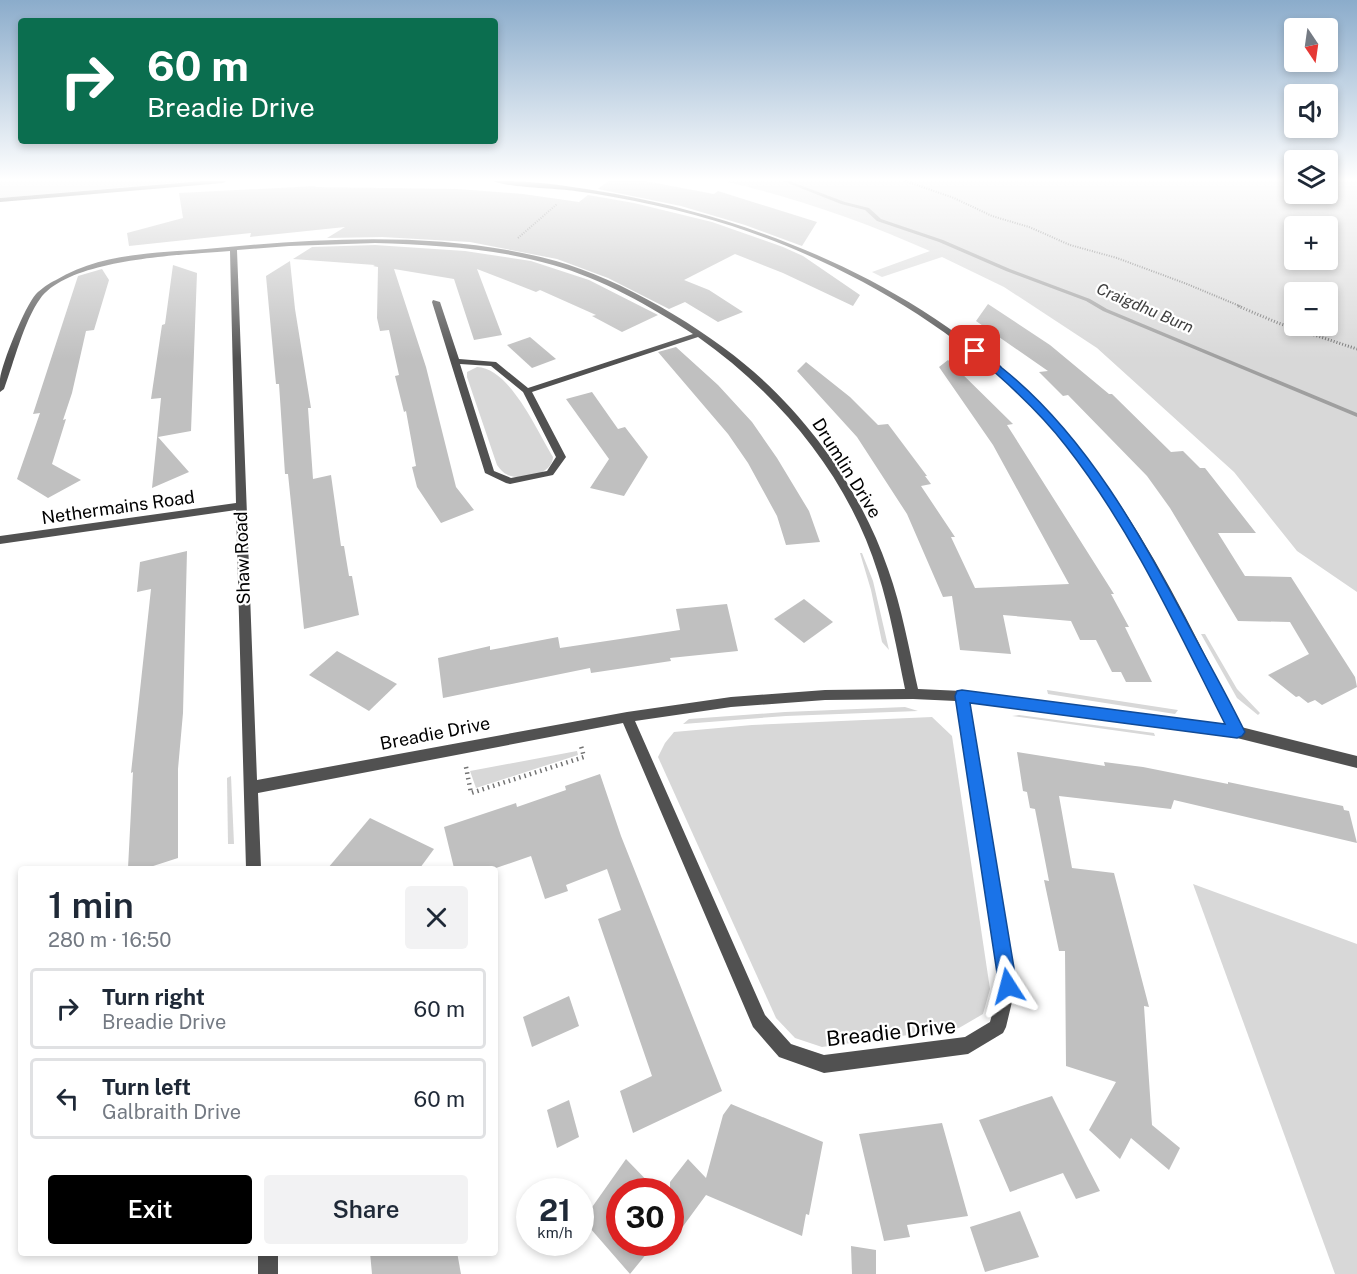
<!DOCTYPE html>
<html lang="en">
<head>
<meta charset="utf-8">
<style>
  body { margin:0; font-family:"Public Sans",sans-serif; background:#f2f2f3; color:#1f2937; height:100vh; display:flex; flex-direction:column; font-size:22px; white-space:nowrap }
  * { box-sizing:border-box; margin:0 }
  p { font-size:20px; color:#747a83 }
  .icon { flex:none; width:33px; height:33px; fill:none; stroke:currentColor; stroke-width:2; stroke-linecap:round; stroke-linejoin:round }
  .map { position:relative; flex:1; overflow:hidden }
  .side { position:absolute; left:18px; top:866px; width:480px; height:390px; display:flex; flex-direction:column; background:#fff; border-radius:6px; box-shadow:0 3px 9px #0003 }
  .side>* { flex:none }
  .banner { position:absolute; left:18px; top:18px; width:480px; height:126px; border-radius:6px; box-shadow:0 3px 9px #0003; background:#0b6e4f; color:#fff; overflow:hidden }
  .needle { width:39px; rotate:167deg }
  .tools { position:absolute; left:1284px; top:18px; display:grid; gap:12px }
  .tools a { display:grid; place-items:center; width:54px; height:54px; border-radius:6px; background:#fff; box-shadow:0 3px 9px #0003; font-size:30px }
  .speed { position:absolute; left:516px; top:1178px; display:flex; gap:12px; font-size:30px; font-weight:700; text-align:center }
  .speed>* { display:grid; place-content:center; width:78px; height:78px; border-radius:50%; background:#fff; box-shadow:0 3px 9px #0003; line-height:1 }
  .speed small { font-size:15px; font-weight:400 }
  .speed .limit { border:9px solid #d22; background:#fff; color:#111 }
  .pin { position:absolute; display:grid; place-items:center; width:51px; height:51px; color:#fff; margin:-26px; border-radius:12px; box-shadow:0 3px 9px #0006 }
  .me { position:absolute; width:66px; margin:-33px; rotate:351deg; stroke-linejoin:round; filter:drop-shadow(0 0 4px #0008) }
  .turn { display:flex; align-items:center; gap:21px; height:126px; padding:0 30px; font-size:27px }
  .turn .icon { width:78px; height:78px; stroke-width:2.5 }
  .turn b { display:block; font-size:42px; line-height:51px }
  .round { display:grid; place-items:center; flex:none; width:63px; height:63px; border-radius:6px; background:#f2f2f3 }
  .head { display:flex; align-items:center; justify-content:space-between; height:102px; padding:0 30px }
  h1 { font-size:36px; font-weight:600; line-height:45px }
  .action { display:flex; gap:12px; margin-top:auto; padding:12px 30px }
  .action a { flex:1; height:69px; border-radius:6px; background:#000; color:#fff; font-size:24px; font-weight:600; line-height:69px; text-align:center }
  .action a+a { background:#f2f2f3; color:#1f2937 }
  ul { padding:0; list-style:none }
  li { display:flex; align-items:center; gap:18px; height:81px; margin:0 12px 9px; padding:0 18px; border:3px solid #e0e1e3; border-radius:6px }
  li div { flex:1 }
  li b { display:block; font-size:22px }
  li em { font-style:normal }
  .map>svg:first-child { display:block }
</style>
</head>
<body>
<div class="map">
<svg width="1357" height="1274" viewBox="0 0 1357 1274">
  <rect width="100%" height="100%" fill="#fff"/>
  <g fill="#d8d8d8" fill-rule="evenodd">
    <polygon points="0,181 196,181 0,198"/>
    <path d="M723 181H1294V194H1328V181H1357V592L1297 551 1234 472 1097 348 1004 287 942 257 882 277 872 272 930 251C863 221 794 197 723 181ZM1294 226H1328V260H1294ZM1294 292H1328V326H1294Z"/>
    <path d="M477 367C510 368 537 431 553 457 552 475 522 481 508 475 503 473 500 469 497 465L467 377V372Z"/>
    <polygon points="862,553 873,581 889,650 882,642 871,590 860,553"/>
    <polygon points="1201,634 1205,634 1237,689 1260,713 1258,715 1237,698"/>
    <polygon points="1047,690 1178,710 1175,714 1048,694"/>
    <polygon points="905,707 918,711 786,716 683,724 689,719 785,712"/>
    <polygon points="1019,715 1154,733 1155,736 1012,716"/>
    <polygon points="932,717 952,736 990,989 983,1014 959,1028 822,1047 795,1038 776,1018 658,757 665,743 674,732 752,725"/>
    <polygon points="577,751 578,755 476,788 470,771"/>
    <polygon points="231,776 234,844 228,844 227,778"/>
    <polygon points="1193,884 1357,944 1357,1274 1335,1274"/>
  </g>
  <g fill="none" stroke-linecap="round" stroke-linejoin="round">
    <polygon fill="#9f9f9f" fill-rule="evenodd" points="783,181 789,181 845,202 869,208 881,219 943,240 1010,269 1090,299 1107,309 1357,413 1357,417 1103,311 1086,301 1006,271 939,242 877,221 865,210 841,204"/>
  </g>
  <g fill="#c0c0c0">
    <polygon points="608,181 645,181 714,194 718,191 817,222 802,246 745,225 681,206 598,189"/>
    <polygon points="316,186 314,187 458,189 523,194 579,202 588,195 634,203 712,222 783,247 803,256 860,295 853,306 783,273 735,254 684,280 709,290 743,312 718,322 685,302 669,309 608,278 557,259 470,242 382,237 327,238 345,227 250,237 251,233 129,246 127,233 183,218 179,193"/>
    <polygon points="375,245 465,251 531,261 589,280 658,315 622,332 592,316 596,315 540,290 536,292 477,269 502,335 474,340 454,279 394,269 426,367 456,487 474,510 441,523 417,487 412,467 416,466 406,411 404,412 395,376 399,375 389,330 380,331 377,318 378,267 373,266 375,265 293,259 312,247"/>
    <polygon points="290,261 295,309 311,408 308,408 313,479 331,475 341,546 344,546 349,576 352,576 359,615 304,629 288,474 285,474 279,384 276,384 266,276"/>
    <polygon points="173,265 197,273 191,431 158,437 189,472 152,488 161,398 151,399 162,325 165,324"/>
    <polygon points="102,269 109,280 94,330 86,331 72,393 63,420 66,419 52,464 81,480 48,498 17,479 40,413 33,414 78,276"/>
    <polygon points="988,304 1050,345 1109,394 1112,394 1171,452 1183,451 1200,468 1205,468 1256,533 1218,533 1245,576 1291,577 1355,677 1357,687 1322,705 1315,700 1308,703 1299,696 1296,697 1268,675 1309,654 1290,622 1238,621 1170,508 1147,476 1068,395 1063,396 1039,372 1048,371 976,321"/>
    <polygon points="530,337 556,359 532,368 507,345"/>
    <polygon points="676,347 718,385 752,422 777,458 809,511 820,542 786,545 777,516 748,463 728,434 658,352"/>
    <polygon points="948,360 1013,424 1007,425 1114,594 1111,594 1129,627 1125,627 1152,682 1126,682 1121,672 1112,672 1096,640 1080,640 1071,621 1003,615 1011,654 960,650 952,596 943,597 907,514 857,437 797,371 806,362 850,397 878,425 888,424 927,476 925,476 931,484 921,486 955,537 951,537 975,588 1069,584 993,445 939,367"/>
    <polygon points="592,392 618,429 625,427 648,457 624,496 590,488 609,459 566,399"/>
    <polygon points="187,551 183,713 178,769 178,858 147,868 128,868 133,772 131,773 151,589 137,592 140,562"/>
    <polygon points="804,599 833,622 804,643 774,619"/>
    <polygon points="727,604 738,651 670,658 671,661 591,673 590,668 443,698 438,658 490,646 490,650 558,637 560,648 680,630 676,609"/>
    <polygon points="337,651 397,684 369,711 309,675"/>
    <polygon points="1017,752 1105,766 1104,762 1143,767 1228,784 1228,782 1343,806 1344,810 1349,811 1357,843 1174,800 1171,809 1059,796 1072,868 1114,873 1149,1007 1144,1006 1152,1125 1180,1148 1169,1170 1131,1138 1120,1159 1089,1130 1116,1082 1066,1066 1065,951 1059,951 1044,880 1049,881 1035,809 1030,808 1027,792 1023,791"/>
    <polygon points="600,774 621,836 722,1091 633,1133 620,1091 652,1076 598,919 621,910 607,869 566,885 568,891 545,899 531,856 496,868 454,868 444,827 516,803 517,807 566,790 565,786"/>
    <polygon points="370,818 434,849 420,868 328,868"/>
    <polygon points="569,996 579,1026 532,1047 523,1017"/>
    <polygon points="1052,1096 1087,1166 1100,1191 1076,1199 1063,1173 1010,1192 979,1120"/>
    <polygon points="569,1100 579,1137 557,1148 547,1110"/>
    <polygon points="731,1104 823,1142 809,1215 806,1214 802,1236 706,1195 670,1244 670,1182 688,1159 706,1178 723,1115"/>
    <polygon points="942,1123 968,1216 907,1225 910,1237 884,1241 859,1134"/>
    <polygon points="626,1159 657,1191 620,1191 620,1242 656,1242 630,1274 583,1220"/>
    <polygon points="1020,1211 1039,1257 985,1272 970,1227"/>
    <polygon points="851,1246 876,1250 876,1274 852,1274"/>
    <polygon points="370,1252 457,1252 461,1274 372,1274"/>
  </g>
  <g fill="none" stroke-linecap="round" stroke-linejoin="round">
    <g stroke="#737373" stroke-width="2" stroke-dasharray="1 1.5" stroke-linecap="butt">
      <polyline points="905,181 954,198 992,216 1029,227 1070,245 1117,258 1187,284 1242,307"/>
      <polyline points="518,238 557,204"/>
    </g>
    <polyline stroke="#737373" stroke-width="3" stroke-dasharray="1 2" stroke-linecap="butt" points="1238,306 1278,323 1357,349"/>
    <polyline stroke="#737373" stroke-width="4.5" stroke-dasharray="1.5 4" stroke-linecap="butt" points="466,767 471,793 584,757 581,746"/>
    <g fill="#515151" fill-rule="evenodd">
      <polygon points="203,181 226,181 223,183 0,202 0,198"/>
      <path d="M493 181C534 180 576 187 616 194 788 226 960 305 1074 442 1144 527 1192 629 1241 727L1357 756V768L1237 738 969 702 1016 985 1006 1027 1003 1033 968 1054 824 1073 779 1057 753 1027 623 723 258 793 261 868H246L236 510 0 544V536L236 503 230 251C183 255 69 258 40 299 24 321 14 362 4 389L0 392C0 387 0 383 0 379 2 363 25 306 36 294 41 289 49 283 56 280 100 253 156 253 206 249 322 238 442 230 556 261 621 279 704 328 754 372 814 425 862 494 888 569 902 608 909 649 918 689L962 691 1227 725C1186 641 1145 554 1091 477 1005 356 871 272 732 226 682 210 628 198 575 191 555 188 509 188 493 181ZM375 243C435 245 495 248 553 265 602 279 650 306 693 334L528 388 496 362 459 359 440 302 433 300 432 302 485 473 506 483 510 484 553 475 566 457 532 392 698 337C780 395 848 476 878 573 890 611 897 650 905 689L825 690 731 697 627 712 257 780 237 250 289 246ZM460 364 491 366 523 392 556 457 547 471 511 478 494 471ZM913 699 956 701 1000 985 990 1022 965 1037 824 1055 791 1044 765 1015 635 721 731 707 825 700Z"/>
      <rect x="258" y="1252" width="20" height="22"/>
    </g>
  </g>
  <linearGradient id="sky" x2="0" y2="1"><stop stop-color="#8baccb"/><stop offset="0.5" stop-color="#fff"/><stop offset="1" stop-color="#fff" stop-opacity="0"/></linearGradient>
  <rect width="1357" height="359" fill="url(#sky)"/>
  <path fill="#1a73e8" stroke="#114b97" stroke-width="1.5" d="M972 349C983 348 994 361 1002 368 1087 436 1141 536 1191 630 1209 664 1228 697 1245 732L1242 736 1237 738 970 703 1017 986 1015 992 1008 995 1001 992 999 986 955 696 957 691 962 690 1225 724C1177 629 1132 530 1066 446 1039 411 1006 381 972 353Z"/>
  <g text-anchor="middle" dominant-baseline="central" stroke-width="4.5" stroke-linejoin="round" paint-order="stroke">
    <g font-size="16" font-style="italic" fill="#404040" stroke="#fff">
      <text transform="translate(1145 308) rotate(23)">Craigdhu Burn</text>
    </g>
    <g font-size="18" fill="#000" stroke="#fff">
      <text transform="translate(847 468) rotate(58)">Drumlin Drive</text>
      <text transform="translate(118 507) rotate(-8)">Nethermains Road</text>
      <text transform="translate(242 558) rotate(-92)">Shaw Road</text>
      <text transform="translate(435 733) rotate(-11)">Breadie Drive</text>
    </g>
    <g font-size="21" fill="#000" stroke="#fff">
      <text transform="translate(891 1032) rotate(-6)">Breadie Drive</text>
    </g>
  </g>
</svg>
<div class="tools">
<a><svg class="needle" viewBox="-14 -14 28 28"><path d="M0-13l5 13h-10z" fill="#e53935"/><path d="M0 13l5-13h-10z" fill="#747a83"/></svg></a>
<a><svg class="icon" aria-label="sound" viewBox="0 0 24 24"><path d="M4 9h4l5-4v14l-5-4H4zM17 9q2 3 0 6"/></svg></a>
<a><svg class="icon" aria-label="layers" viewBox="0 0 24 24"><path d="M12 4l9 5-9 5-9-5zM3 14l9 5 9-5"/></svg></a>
<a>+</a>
<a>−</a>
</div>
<div class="speed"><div>21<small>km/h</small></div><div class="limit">30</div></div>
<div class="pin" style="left:975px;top:351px;background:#d93025"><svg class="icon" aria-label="arrive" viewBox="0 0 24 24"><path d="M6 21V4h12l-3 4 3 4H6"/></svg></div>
<svg class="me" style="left:1008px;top:986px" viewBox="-20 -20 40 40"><path d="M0-17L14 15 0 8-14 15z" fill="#1a73e8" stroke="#fff" stroke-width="4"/></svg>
<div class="banner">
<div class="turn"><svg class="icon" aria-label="right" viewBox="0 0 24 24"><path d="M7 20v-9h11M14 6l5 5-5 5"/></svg><div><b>60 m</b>Breadie Drive</div></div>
</div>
<section class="side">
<div class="head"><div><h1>1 min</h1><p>280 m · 16:50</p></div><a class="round"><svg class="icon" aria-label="close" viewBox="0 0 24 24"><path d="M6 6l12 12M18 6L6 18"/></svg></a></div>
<ul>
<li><svg class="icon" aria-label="right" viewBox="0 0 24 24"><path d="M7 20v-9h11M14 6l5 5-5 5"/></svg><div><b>Turn right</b><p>Breadie Drive</p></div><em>60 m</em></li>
<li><svg class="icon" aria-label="left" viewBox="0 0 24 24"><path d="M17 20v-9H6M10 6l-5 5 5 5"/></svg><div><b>Turn left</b><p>Galbraith Drive</p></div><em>60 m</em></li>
</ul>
<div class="action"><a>Exit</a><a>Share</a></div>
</section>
</div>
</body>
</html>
